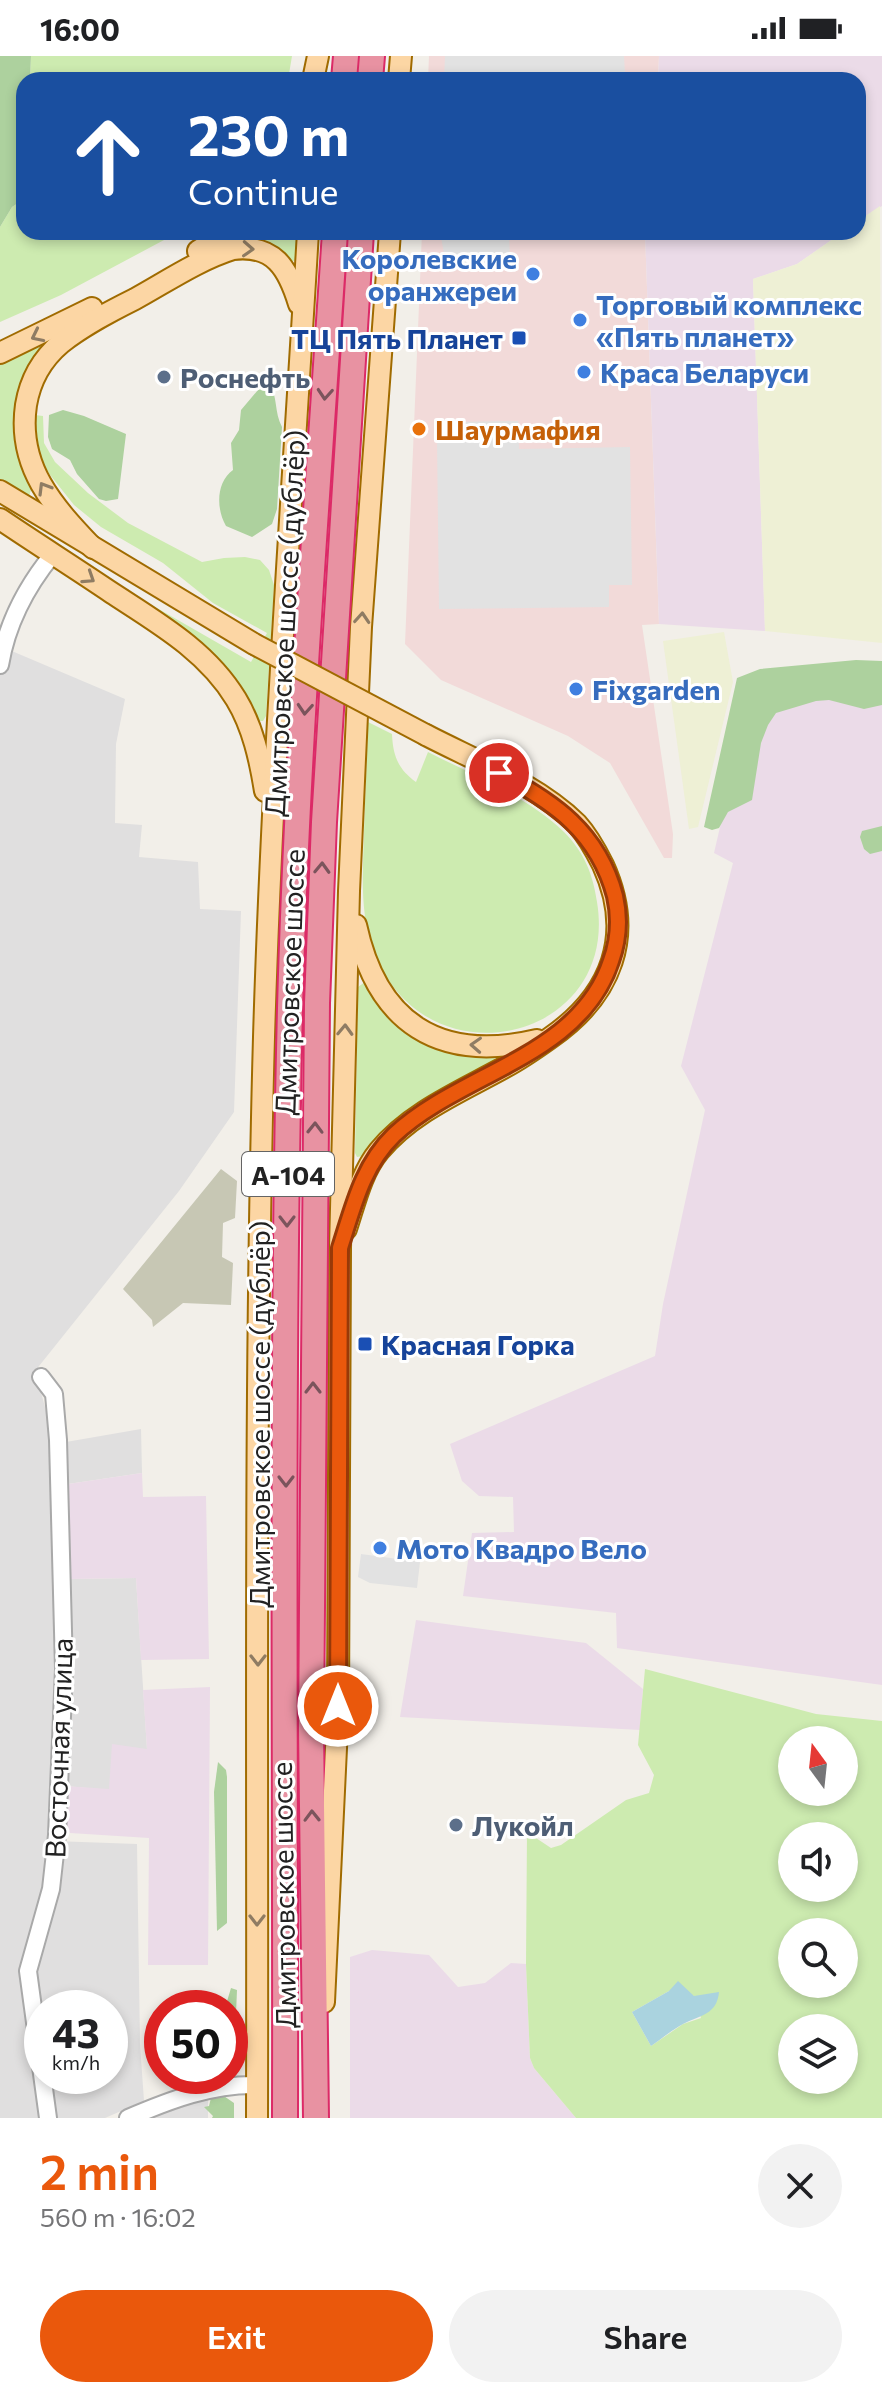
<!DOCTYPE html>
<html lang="en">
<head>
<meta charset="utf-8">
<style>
  body { margin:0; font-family:Commissioner,sans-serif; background:#f2f2f2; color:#202124; height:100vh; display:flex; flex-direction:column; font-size:30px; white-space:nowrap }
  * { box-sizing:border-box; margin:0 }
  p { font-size:26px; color:#757577 }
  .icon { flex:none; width:44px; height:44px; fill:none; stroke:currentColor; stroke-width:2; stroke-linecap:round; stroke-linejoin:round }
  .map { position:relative; height:2062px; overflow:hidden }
  .panel { display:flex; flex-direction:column; background:#fff; flex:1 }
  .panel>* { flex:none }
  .banner { position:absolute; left:16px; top:16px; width:850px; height:168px; border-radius:24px; box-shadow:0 4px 12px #0003; background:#1a4fa0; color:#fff; overflow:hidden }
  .needle { width:52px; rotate:345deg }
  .fabs { position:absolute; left:778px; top:1670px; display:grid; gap:16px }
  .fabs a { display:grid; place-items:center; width:80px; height:80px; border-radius:50%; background:#fff; box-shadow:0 4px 12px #0003; font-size:40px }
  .speed { position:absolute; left:24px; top:1934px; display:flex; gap:16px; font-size:40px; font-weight:700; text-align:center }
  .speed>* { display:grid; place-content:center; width:104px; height:104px; border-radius:50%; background:#fff; box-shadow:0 4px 12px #0003; line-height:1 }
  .speed small { font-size:20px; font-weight:400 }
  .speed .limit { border:12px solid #d22; background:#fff; color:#111 }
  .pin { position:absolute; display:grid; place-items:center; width:68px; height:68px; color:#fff; margin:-34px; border:4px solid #fff; border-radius:50%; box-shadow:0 2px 8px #0007 }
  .me { position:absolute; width:88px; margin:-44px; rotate:0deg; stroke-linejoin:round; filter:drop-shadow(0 0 6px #0008) }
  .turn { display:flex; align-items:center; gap:28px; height:168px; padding:0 40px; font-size:36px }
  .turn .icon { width:104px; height:104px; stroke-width:2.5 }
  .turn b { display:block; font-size:56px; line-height:68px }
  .round { display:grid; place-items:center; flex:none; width:84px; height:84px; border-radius:42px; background:#f2f2f2 }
  .headline { display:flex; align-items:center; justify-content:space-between; height:136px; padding:0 40px }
  h1 { font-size:48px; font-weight:600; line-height:60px; color:#ea580c }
  .primary-button { display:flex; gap:16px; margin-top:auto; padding:16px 40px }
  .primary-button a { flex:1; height:92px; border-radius:48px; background:#ea580c; color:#fff; font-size:32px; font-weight:600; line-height:92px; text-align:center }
  .primary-button a+a { background:#f2f2f2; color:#202124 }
  .status { display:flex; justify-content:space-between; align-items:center; height:56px; padding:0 40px; background:#fff; direction:ltr }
  .status svg { height:22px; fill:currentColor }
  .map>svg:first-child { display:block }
</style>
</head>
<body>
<div class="status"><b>16:00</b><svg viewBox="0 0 49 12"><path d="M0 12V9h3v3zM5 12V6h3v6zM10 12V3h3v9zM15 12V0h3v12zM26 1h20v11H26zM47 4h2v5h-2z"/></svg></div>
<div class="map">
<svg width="882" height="2062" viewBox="0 0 882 2062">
  <rect width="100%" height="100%" fill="#f2efe9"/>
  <g fill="#e0dfdf" fill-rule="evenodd">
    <path d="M0 590 125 643 116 688 115 767 142 769 139 801 198 806 200 853 241 855 234 1056 179 1135 35 1315 50 1369 55 1499 54 1785 137 1788 140 1988 144 2045 105 2062H0ZM42 1952H110V2020H42Z"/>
    <polygon points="141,1373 142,1417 68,1428 66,1386"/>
    <polygon points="136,1522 147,1693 109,1734 65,1730 70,1628 70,1523"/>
    <polygon points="208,2039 208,2062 144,2062"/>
  </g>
  <g fill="#f2dad9">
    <polygon points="429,0 659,0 658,24 428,24"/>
    <polygon points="422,176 645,176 659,568 642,569 673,778 672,802 664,802 610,707 568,680 441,624 405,588"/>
  </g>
  <g fill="#ebdbe8">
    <polygon points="659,0 882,0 882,150 858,165 858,24 658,24"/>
    <polygon points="645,176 843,176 797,208 753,223 765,575 659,568"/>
    <polygon points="882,638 882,1629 617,1592 616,1557 463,1540 472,1477 514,1476 513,1441 479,1440 462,1425 450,1388 655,1300 663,1248 705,1054 681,1010 733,807 714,797 746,659 760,644"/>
    <polygon points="142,1417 143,1441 206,1440 209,1603 141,1604 136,1522 70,1523 68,1428"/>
    <polygon points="416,1564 586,1587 643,1633 640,1674 400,1661"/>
    <polygon points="210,1631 208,1909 148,1909 149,1782 70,1777 63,1767 65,1730 109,1733 112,1688 147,1693 143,1634"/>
    <polygon points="372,1894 429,1899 458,1931 485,1927 511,1907 526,1908 530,2002 534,2012 576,2062 350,2062 350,1901"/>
  </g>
  <polygon fill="#c7c7b4" points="221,1113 237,1125 235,1162 223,1167 222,1201 233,1207 231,1249 183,1247 153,1271 152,1264 123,1233"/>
  <g fill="#eef0d5">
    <polygon points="880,150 882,587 765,575 753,223 797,208 843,176 858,176 858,165"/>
    <polygon points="724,576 733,626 698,771 689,773 663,585"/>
  </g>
  <g fill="#cdebb0" fill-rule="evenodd">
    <polygon points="31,0 292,0 288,24 30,24"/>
    <polygon points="24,143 24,176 179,176 61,239 0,266 0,171 12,151"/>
    <polygon points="239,176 299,176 298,202 296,205 288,205 240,183"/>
    <polygon points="41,289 44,291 16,358 15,382 20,409 31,434 29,440 0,423 0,306"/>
    <polygon points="35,359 43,360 44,387 55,406 88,437 128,467 202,506 224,502 245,501 260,504 269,514 274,529 266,660 263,665 256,665 147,550 150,548 251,606 267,577 213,547 163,507 101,471 74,449 43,410 36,393"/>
    <path d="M368 666 392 678C393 700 398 713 416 726L428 696C471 718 530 742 564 776 584 796 593 818 597 846 620 985 426 1031 374 896 359 858 363 815 364 776 365 739 367 703 368 666Z"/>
    <polygon points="365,926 368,926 387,954 492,999 496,1004 404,1058 379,1079 363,1100 357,1101 355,1097 358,931"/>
    <path d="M645 1613 816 1658 882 1665V2062H576L534 2012 530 2002 526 1908 527 1776 551 1792 561 1789 626 1744 649 1737 654 1719 638 1689ZM792 1684H844V1736H792ZM792 1780H844V1832H792ZM792 1876H844V1928H792ZM669 1935 694 1940 701 1962 683 1968 651 1990 632 1956ZM792 1972H844V2024H792Z"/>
  </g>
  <g fill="#add19e">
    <polygon points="0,0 31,0 30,24 24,24 24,143 12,151 0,171"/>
    <path d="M269 327C278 340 274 356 282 371L277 453 272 468 252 481 226 470C216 453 216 426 233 414L231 387 239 374 241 354 263 328Z"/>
    <polygon points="63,354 84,360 126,378 118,443 106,445 99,443 77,418 70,404 52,393 48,381 49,359"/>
    <polygon points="856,604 882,605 882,649 864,653 829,644 816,645 776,657 768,669 761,687 752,744 728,756 719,772 712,774 704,771 737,622 760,613"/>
    <polygon points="882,770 882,795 870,798 864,793 860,781 862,775"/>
    <polygon points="218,1706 226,1714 227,1721 227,1867 217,1875 214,1736"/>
    <polygon points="231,1932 237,1934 234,2006 230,2006 230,1952 225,1952"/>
    <polygon points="218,2036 234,2047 234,2062 212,2062 213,2060 204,2051 209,2050 211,2042"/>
  </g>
  <g fill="#e2e2e2">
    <polygon points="445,0 624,0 625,18 517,19 516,24 444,24"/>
    <polygon points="440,176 509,176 510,207 446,208"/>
    <polygon points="518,365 519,393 630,391 632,529 609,529 609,551 439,553 437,383 451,366"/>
    <polygon points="361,1498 420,1506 417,1532 370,1527 358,1521"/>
  </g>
  <path fill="#aad3df" d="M678 1925 694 1940 719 1936C717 1959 700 1959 683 1968 672 1974 661 1983 651 1990L632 1956 669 1935Z"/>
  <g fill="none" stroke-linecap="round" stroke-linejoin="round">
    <defs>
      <g id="minor">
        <path d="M0 609C7 567 26 531 53 498"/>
        <polyline points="41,1321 54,1338 58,1384 64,1613 57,1779 51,1833 28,1915 48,2062"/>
        <path d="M128 2062C170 2044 212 2028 257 2029"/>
      </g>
      <g id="major">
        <polyline points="313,24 318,0"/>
        <polyline points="399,24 401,0"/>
        <polyline points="198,195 228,176"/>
        <polyline points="0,297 92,252"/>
        <polyline points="0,435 254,588"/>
        <path d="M0 463C37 488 75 512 112 537 158 567 207 595 236 643 253 671 260 704 265 735"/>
        <path d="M93 492C53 450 17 411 26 349 30 325 42 303 61 287 84 269 109 256 135 243 166 226 198 204 233 193 274 188 288 212 299 248"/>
        <path d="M356 869C377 967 439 1007 537 984"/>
        <path d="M346 1173C355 1146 361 1117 379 1095 411 1056 462 1035 505 1011 520 1003 536 992 550 982 612 939 635 879 603 809 596 795 588 780 577 768 536 728 476 705 426 679"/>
        <polyline points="324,1946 338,1650 340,1192 349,835 361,571 390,176"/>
        <path d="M257 2062C258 1702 254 1341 264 981 272 712 292 444 308 176"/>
      </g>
      <g id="highway">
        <polyline points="344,24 346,0"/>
        <polyline points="370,24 372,0"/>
        <path d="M285 2062C286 1692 281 1322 290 952 297 693 318 434 335 176"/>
        <polyline points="316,2062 311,1672 317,947 324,766 361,176"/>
      </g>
    </defs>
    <use href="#minor" stroke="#a9a9a9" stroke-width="20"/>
    <use href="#major" stroke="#a06b00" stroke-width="24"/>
    <use href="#highway" stroke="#dc2a67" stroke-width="28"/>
    <use href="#minor" stroke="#fff" stroke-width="16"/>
    <use href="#major" stroke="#fcd6a4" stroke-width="20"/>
    <use href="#highway" stroke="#e892a2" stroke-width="24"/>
    <defs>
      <polyline id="major-bridge" points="254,588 426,679"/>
    </defs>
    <use href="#major-bridge" stroke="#a06b00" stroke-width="24" stroke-linecap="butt"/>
    <use href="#major-bridge" stroke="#fcd6a4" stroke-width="20"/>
  </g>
  <defs><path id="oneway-chevron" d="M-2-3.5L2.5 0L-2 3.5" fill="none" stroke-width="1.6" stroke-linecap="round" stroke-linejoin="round" transform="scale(2)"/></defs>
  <g stroke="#8f7c63">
    <use href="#oneway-chevron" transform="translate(248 193) rotate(3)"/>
    <use href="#oneway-chevron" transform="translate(37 280) rotate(154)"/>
    <use href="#oneway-chevron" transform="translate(44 432) rotate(-121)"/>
    <use href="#oneway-chevron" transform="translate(89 522) rotate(33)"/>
    <use href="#oneway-chevron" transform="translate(362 562) rotate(-86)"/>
    <use href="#oneway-chevron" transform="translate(345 974) rotate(-88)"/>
    <use href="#oneway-chevron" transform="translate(476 989) rotate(-177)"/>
    <use href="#oneway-chevron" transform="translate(258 1604) rotate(90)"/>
    <use href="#oneway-chevron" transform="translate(257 1864) rotate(90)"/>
  </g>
  <g stroke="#7b545c">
    <use href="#oneway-chevron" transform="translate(325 338) rotate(94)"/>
    <use href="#oneway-chevron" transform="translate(305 653) rotate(94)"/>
    <use href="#oneway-chevron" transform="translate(322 812) rotate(-88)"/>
    <use href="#oneway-chevron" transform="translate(315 1072) rotate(-89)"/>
    <use href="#oneway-chevron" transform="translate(287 1165) rotate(90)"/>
    <use href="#oneway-chevron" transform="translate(313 1332) rotate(-90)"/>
    <use href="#oneway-chevron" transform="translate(286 1425) rotate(90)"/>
    <use href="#oneway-chevron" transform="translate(312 1760) rotate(-91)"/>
  </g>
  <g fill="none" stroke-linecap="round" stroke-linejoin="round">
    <defs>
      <path id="route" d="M338 1650 340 1192C353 1152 362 1110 394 1079 461 1016 580 1001 611 905 619 883 620 862 615 840 598 776 554 746 499 717"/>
    </defs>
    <use href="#route" stroke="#983908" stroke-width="20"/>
    <use href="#route" stroke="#ea580c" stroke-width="14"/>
  </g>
  <g fill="#3f7fe0" stroke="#fff" stroke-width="3">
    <circle cx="533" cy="218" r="8"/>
    <circle cx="580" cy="264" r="8"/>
    <circle cx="584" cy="316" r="8"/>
    <circle cx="576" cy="633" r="8"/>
    <circle cx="380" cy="1492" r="8"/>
  </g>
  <g fill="#1a4fb4" stroke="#fff" stroke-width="3">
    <rect x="511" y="274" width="16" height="16" rx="4"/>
    <rect x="357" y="1280" width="16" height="16" rx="4"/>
  </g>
  <g fill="#5c6f8a" stroke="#fff" stroke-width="3">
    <circle cx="164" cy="321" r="8"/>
    <circle cx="456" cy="1769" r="8"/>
  </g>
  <circle fill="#e8710a" stroke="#fff" stroke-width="3" cx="419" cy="373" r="8"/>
  <g text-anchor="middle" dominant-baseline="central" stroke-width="6" stroke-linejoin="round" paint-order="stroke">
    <rect fill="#fff" stroke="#646464" stroke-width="2" x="242" y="1096" width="92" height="44" rx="6"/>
    <g font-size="26" font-weight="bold" fill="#222">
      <text x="288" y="1118">А-104</text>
    </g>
    <g font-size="28" font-weight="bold" fill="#366cbe" stroke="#fff" text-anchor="start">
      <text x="517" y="202" text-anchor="end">Королевские<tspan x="517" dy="32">оранжереи</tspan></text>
      <text x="596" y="248">Торговый комплекс<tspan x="596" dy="32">«Пять планет»</tspan></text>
      <text x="600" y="316">Краса Беларуси</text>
      <text x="592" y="633">Fixgarden</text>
      <text x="396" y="1492">Мото Квадро Вело</text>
    </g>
    <g font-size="28" font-weight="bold" fill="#164399" stroke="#fff" text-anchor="end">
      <text x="503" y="282">ТЦ Пять Планет</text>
      <text x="381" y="1288" text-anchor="start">Красная Горка</text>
    </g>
    <g font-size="28" font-weight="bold" fill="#4e5e75" stroke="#fff" text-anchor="start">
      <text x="180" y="321">Роснефть</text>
      <text x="472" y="1769">Лукойл</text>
    </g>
    <g font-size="28" font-weight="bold" fill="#c56008" stroke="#fff" text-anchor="start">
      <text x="435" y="373">Шаурмафия</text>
    </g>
    <g font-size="28" fill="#222" stroke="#fff">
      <text transform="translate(284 567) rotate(-87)">Дмитровское шоссе (дублёр)</text>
      <text transform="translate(289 926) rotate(-88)">Дмитровское шоссе</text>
      <text transform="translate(259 1358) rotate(-90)">Дмитровское шоссе (дублёр)</text>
      <text transform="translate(58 1692) rotate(-88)">Восточная улица</text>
      <text transform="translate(283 1839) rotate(-91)">Дмитровское шоссе</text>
    </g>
  </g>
</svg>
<div class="fabs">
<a><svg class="needle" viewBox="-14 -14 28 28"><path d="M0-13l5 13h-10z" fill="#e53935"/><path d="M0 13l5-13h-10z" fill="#757577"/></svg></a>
<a><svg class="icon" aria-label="sound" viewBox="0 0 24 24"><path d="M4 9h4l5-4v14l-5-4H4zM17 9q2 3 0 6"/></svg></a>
<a><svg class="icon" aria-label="search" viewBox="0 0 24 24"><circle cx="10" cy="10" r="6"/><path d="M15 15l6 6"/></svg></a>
<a><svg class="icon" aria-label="layers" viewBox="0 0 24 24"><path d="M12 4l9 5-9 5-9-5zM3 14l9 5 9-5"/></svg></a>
</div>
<div class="speed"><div>43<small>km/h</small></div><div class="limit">50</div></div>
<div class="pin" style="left:499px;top:717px;background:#d93025"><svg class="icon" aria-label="arrive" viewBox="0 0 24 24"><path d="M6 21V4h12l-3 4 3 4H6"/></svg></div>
<svg class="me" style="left:338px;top:1650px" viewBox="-20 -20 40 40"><circle r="17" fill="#ea580c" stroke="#fff" stroke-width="3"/><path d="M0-11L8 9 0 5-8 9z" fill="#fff"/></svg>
<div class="banner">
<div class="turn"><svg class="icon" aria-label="ahead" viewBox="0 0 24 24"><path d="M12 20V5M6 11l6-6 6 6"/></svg><div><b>230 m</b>Continue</div></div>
</div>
</div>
<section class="panel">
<div class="headline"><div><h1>2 min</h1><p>560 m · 16:02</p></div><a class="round"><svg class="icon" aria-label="close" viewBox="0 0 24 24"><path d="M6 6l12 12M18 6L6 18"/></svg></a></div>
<div class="primary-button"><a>Exit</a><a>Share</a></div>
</section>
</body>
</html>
